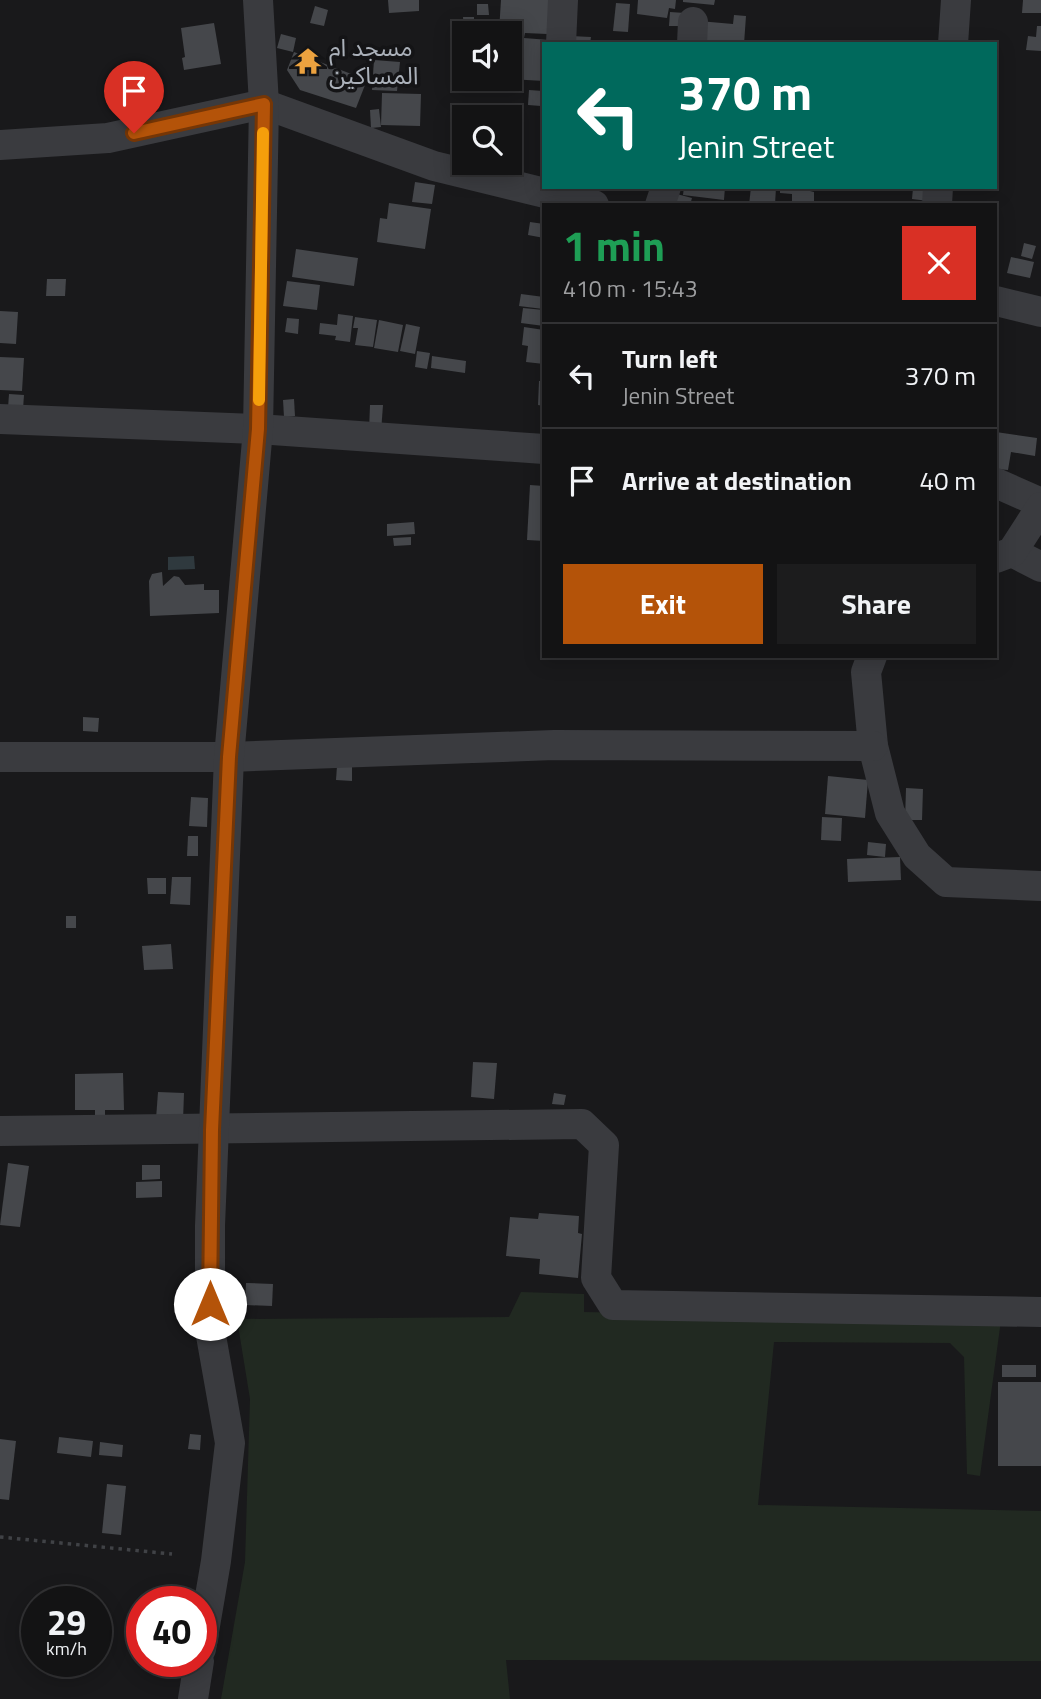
<!DOCTYPE html>
<html lang="en">
<head>
<meta charset="utf-8">
<style>
  body { margin:0; font-family:"Titillium Web","Noto Sans Arabic",sans-serif; background:#1c1c1d; color:#f1f3f6; height:100vh; display:flex; flex-direction:column; font-size:26px; white-space:nowrap }
  * { box-sizing:border-box; margin:0 }
  p { font-size:23px; color:#9d9ea0 }
  .icon { flex:none; width:38px; height:38px; fill:none; stroke:currentColor; stroke-width:2; stroke-linecap:round; stroke-linejoin:round }
  .map { position:relative; flex:1; overflow:hidden }
  .side { position:absolute; left:542px; top:203px; width:455px; height:455px; display:flex; flex-direction:column; background:#131314; border-radius:0px; box-shadow:0 4px 18px #0003,0 0 0 2px #323234 }
  .side>* { flex:none }
  .top-card { position:absolute; left:542px; top:42px; width:455px; height:147px; border-radius:0px; box-shadow:0 4px 18px #0003,0 0 0 2px #323234; background:#00695c; color:#fff; overflow:hidden }
  .controls { position:absolute; left:452px; top:21px; display:grid; gap:14px }
  .controls a { display:grid; place-items:center; width:70px; height:70px; border-radius:0px; background:#131314; box-shadow:0 4px 18px #0003,0 0 0 2px #323234; font-size:35px }
  .speed { position:absolute; left:21px; top:1586px; display:flex; gap:14px; font-size:35px; font-weight:700; text-align:center }
  .speed>* { display:grid; place-content:center; width:91px; height:91px; border-radius:50%; background:#131314; box-shadow:0 4px 18px #0003,0 0 0 2px #323234; line-height:1 }
  .speed small { font-size:18px; font-weight:400 }
  .speed .limit { border:10px solid #d22; background:#fff; color:#111 }
  .pin { position:absolute; display:grid; place-items:center; width:60px; height:60px; color:#fff; margin:-72px -30px; border-radius:50% 50% 50% 0; rotate:-45deg; box-shadow:0 0 7px #0007 }
  .pin .icon { rotate:45deg }
  .me { position:absolute; width:77px; margin:-38px; rotate:0deg; stroke-linejoin:round; filter:drop-shadow(0 0 5px #0008) }
  .turn { display:flex; align-items:center; gap:24px; height:147px; padding:0 21px; font-size:32px }
  .turn .icon { width:91px; height:91px; stroke-width:2.5 }
  .turn b { display:block; font-size:49px; line-height:60px }
  .round { display:grid; place-items:center; flex:none; width:74px; height:74px; border-radius:0px; background:#1c1c1d }
  .headline { display:flex; align-items:center; justify-content:space-between; height:119px; padding:0 21px }
  h1 { font-size:42px; font-weight:700; line-height:52px; color:#1e9e55 }
  .cta { display:flex; gap:14px; margin-top:auto; padding:14px 21px }
  .cta a { flex:1; height:80px; border-radius:0px; background:#b45309; color:#fff; font-size:28px; font-weight:700; line-height:80px; text-align:center }
  .cta a+a { background:#1c1c1d; color:#f1f3f6 }
  ul { padding:0; list-style:none }
  li { display:flex; align-items:center; gap:21px; height:105px; padding:0 21px; border-top:2px solid #323234 }
  li div { flex:1 }
  li b { display:block; font-size:26px }
  li em { font-style:normal }
  .map>svg:first-child { display:block }
</style>
</head>
<body>
<div class="map">
<svg width="1041" height="1699" viewBox="0 0 1041 1699">
  <rect width="100%" height="100%" fill="#19191b"/>
  <polygon fill="#212921" points="521,1292 584,1294 584,1312 1001,1320 980,1476 967,1474 964,1357 950,1343 774,1342 758,1505 1041,1511 1041,1661 506,1660 510,1699 221,1699 245,1562 250,1399 237,1319 509,1317"/>
  <polygon fill="#2f393e" points="194,556 195,569 168,570 168,557"/>
  <g fill="#45474b">
    <polygon points="388,0 419,0 419,11 389,13"/>
    <polygon points="501,0 549,0 547,34 525,33 524,38 549,40 549,44 544,44 544,81 509,79 509,33 515,32 499,31"/>
    <polygon points="638,0 676,0 675,9 669,8 667,18 637,14"/>
    <polygon points="683,0 715,0 714,5 683,2"/>
    <polygon points="1023,0 1041,0 1041,13 1022,13"/>
    <polygon points="616,3 630,4 628,32 613,31"/>
    <polygon points="477,4 488,4 489,15 477,15"/>
    <polygon points="315,6 328,10 324,26 310,23"/>
    <polygon points="670,12 685,13 684,26 669,26"/>
    <polygon points="734,15 746,16 744,44 701,44 699,21 733,24"/>
    <polygon points="463,17 474,17 474,33 464,33"/>
    <polygon points="214,23 221,64 184,70 182,58 185,57 181,28"/>
    <polygon points="1037,26 1041,26 1041,51 1026,50 1028,36 1036,37"/>
    <polygon points="450,32 462,32 462,44 450,45"/>
    <polygon points="281,34 296,38 293,52 277,48"/>
    <polygon points="571,36 591,37 590,44 571,44"/>
    <polygon points="294,52 367,80 356,108 300,90 287,70"/>
    <polygon points="374,60 400,62 397,91 372,90"/>
    <polygon points="529,90 543,91 541,106 528,105"/>
    <polygon points="382,93 421,94 420,126 381,125"/>
    <polygon points="379,109 381,127 371,128 370,110"/>
    <polygon points="415,182 435,185 432,204 412,202"/>
    <polygon points="684,187 725,187 724,200 683,195"/>
    <polygon points="751,187 776,187 775,205 749,205"/>
    <polygon points="780,187 810,187 810,191 814,192 814,205 792,204 792,194 780,193"/>
    <polygon points="913,188 929,189 928,201 912,199"/>
    <polygon points="673,193 692,198 690,205 670,205"/>
    <polygon points="389,203 431,209 425,249 377,242 380,218 387,219"/>
    <polygon points="530,222 544,224 544,238 528,235"/>
    <polygon points="1024,243 1036,246 1032,259 1021,256"/>
    <polygon points="296,249 358,258 354,286 292,277"/>
    <polygon points="1011,257 1034,262 1030,278 1007,273"/>
    <polygon points="47,279 66,279 65,296 46,296"/>
    <polygon points="287,281 320,285 317,310 283,306"/>
    <polygon points="521,294 544,297 543,309 519,306"/>
    <polygon points="523,308 544,310 544,326 521,323"/>
    <polygon points="0,311 18,312 16,344 0,343"/>
    <polygon points="338,314 353,316 350,342 335,340 336,336 319,334 320,323 337,325"/>
    <polygon points="355,317 377,320 373,347 355,345 358,328 353,328"/>
    <polygon points="287,318 299,319 298,334 285,332"/>
    <polygon points="379,320 403,325 398,352 374,348"/>
    <polygon points="406,324 420,327 415,354 400,351"/>
    <polygon points="524,327 544,330 544,364 526,362 528,346 522,345"/>
    <polygon points="417,351 430,353 427,369 415,367"/>
    <polygon points="432,356 466,361 465,373 431,368"/>
    <polygon points="0,357 24,358 22,391 0,390"/>
    <polygon points="539,381 544,381 544,406 538,405"/>
    <polygon points="9,394 24,395 23,409 8,408"/>
    <polygon points="294,399 295,416 284,417 283,400"/>
    <polygon points="370,405 383,405 381,432 369,431"/>
    <polygon points="996,432 1037,438 1035,456 1011,452 1008,470 996,469"/>
    <polygon points="530,485 544,486 544,541 527,540"/>
    <polygon points="414,522 415,534 387,536 387,524"/>
    <polygon points="411,537 411,545 394,546 393,538"/>
    <polygon points="162,572 163,586 174,576 179,577 185,585 204,584 204,590 219,590 219,613 150,616 149,581 152,574"/>
    <polygon points="83,717 99,718 98,732 83,731"/>
    <polygon points="337,766 352,767 352,781 336,780"/>
    <polygon points="828,776 868,780 865,818 825,814"/>
    <polygon points="906,788 923,789 922,820 905,820"/>
    <polygon points="191,797 208,798 207,827 189,826"/>
    <polygon points="822,817 842,818 841,841 821,840"/>
    <polygon points="188,836 198,836 198,856 187,856"/>
    <polygon points="868,842 886,844 885,857 867,855"/>
    <polygon points="900,857 901,880 848,882 847,859"/>
    <polygon points="172,877 191,877 190,905 170,904"/>
    <polygon points="147,878 166,878 166,894 148,894"/>
    <rect x="66" y="916" width="10" height="12"/>
    <polygon points="171,944 173,969 144,970 142,946"/>
    <polygon points="473,1062 497,1063 494,1099 471,1097"/>
    <polygon points="123,1073 124,1110 105,1110 105,1117 95,1117 95,1110 75,1110 75,1074"/>
    <polygon points="158,1092 184,1093 183,1121 156,1119"/>
    <polygon points="554,1093 566,1095 564,1105 552,1104"/>
    <polygon points="8,1163 29,1166 20,1227 0,1225"/>
    <polygon points="142,1165 160,1165 160,1179 142,1180"/>
    <polygon points="162,1181 162,1197 136,1198 136,1182"/>
    <polygon points="539,1213 579,1216 578,1233 582,1234 578,1278 539,1274 540,1259 506,1256 510,1217 538,1219"/>
    <polygon points="246,1283 273,1284 272,1306 245,1305"/>
    <rect x="1002" y="1365" width="34" height="12"/>
    <rect x="998" y="1382" width="43" height="84"/>
    <polygon points="190,1434 201,1435 200,1450 188,1449"/>
    <polygon points="59,1437 93,1441 91,1457 57,1453"/>
    <polygon points="0,1439 16,1441 9,1500 0,1499"/>
    <polygon points="100,1442 123,1445 122,1457 99,1455"/>
    <polygon points="107,1484 126,1486 121,1535 102,1533"/>
  </g>
  <g fill="none" stroke-linecap="round" stroke-linejoin="round">
    <polyline stroke="#404246" stroke-width="3.5" stroke-dasharray="3.5 5" stroke-linecap="butt" points="0,1537 172,1554"/>
    <g stroke="#3a3b3f" stroke-width="30">
      <polyline points="561,44 563,0"/>
      <polyline points="692,44 693,22"/>
      <polyline points="953,44 956,0"/>
      <polyline points="0,145 108,138 264,104 434,166 594,205"/>
      <polyline points="660,205 666,187"/>
      <polyline points="937,205 938,187"/>
      <polyline points="996,301 1041,312"/>
      <polyline points="0,419 258,429 544,449"/>
      <polyline points="996,483 1041,503"/>
      <polyline points="1012,552 1041,567"/>
      <polyline points="996,558 1012,552 1041,507"/>
      <polyline points="872,656 866,672 873,746 890,813 917,856 946,882 1041,886"/>
      <polyline points="0,757 229,757 554,745 873,746"/>
      <polyline points="0,1131 582,1124 604,1145 596,1278 613,1305 1041,1312"/>
      <polyline points="201,1649 216,1561 230,1443 210,1330 210,1226 229,757 258,429 264,104 258,0"/>
      <polyline points="193,1699 199,1661"/>
    </g>
  </g>
  <g fill="none" stroke-linecap="round" stroke-linejoin="round">
    <defs>
      <polyline id="route" points="134,133 264,104 258,429 229,757 212,1130 210,1304"/>
    </defs>
    <use href="#route" stroke="#753606" stroke-width="18"/>
    <use href="#route" stroke="#b45309" stroke-width="12"/>
    <polyline stroke="#f59e0b" stroke-width="12" points="259,400 263,133"/>
  </g>
  <defs>
    <symbol id="temple-bare" viewBox="-9 -9 18 18"><path d="M0-6L5-2H3V0L6.5 2.5H4V6H1.5V3h-3V6H-4V2.5H-6.5L-3 0V-2H-5Z" fill="#eca23f" stroke="#141416" stroke-width="2.5" paint-order="stroke"/></symbol>
  </defs>
  <g fill-rule="evenodd">
    <use href="#temple-bare" x="289" y="42" width="38" height="38"/>
  </g>
  <g text-anchor="middle" dominant-baseline="central" stroke-width="7" stroke-linejoin="round" paint-order="stroke">
    <g font-size="24" fill="#abb1ba" stroke="#141416" text-anchor="start">
      <text x="329" y="47">مسجد ام<tspan x="329" dy="28">المساكين</tspan></text>
    </g>
  </g>
</svg>
<div class="controls">
<a><svg class="icon" aria-label="sound" viewBox="0 0 24 24"><path d="M4 9h4l5-4v14l-5-4H4zM17 9q2 3 0 6"/></svg></a>
<a><svg class="icon" aria-label="search" viewBox="0 0 24 24"><circle cx="10" cy="10" r="6"/><path d="M15 15l6 6"/></svg></a>
</div>
<div class="speed"><div>29<small>km/h</small></div><div class="limit">40</div></div>
<div class="pin" style="left:134px;top:133px;background:#d93025"><svg class="icon" aria-label="arrive" viewBox="0 0 24 24"><path d="M6 21V4h12l-3 4 3 4H6"/></svg></div>
<svg class="me" style="left:210px;top:1304px" viewBox="-20 -20 40 40"><circle r="19" fill="#fff"/><path d="M0-13L10 11 0 6-10 11z" fill="#b45309"/></svg>
<div class="top-card">
<div class="turn"><svg class="icon" aria-label="left" viewBox="0 0 24 24"><path d="M17 20v-9H6M10 6l-5 5 5 5"/></svg><div><b>370 m</b>Jenin Street</div></div>
</div>
<section class="side">
<div class="headline"><div><h1>1 min</h1><p>410 m · 15:43</p></div><a class="round" style="background:#d93025;color:#fff"><svg class="icon" aria-label="close" viewBox="0 0 24 24"><path d="M6 6l12 12M18 6L6 18"/></svg></a></div>
<ul>
<li><svg class="icon" aria-label="left" viewBox="0 0 24 24"><path d="M17 20v-9H6M10 6l-5 5 5 5"/></svg><div><b>Turn left</b><p>Jenin Street</p></div><em>370 m</em></li>
<li><svg class="icon" aria-label="arrive" viewBox="0 0 24 24"><path d="M6 21V4h12l-3 4 3 4H6"/></svg><div><b>Arrive at destination</b></div><em>40 m</em></li>
</ul>
<div class="cta"><a>Exit</a><a>Share</a></div>
</section>
</div>
</body>
</html>
